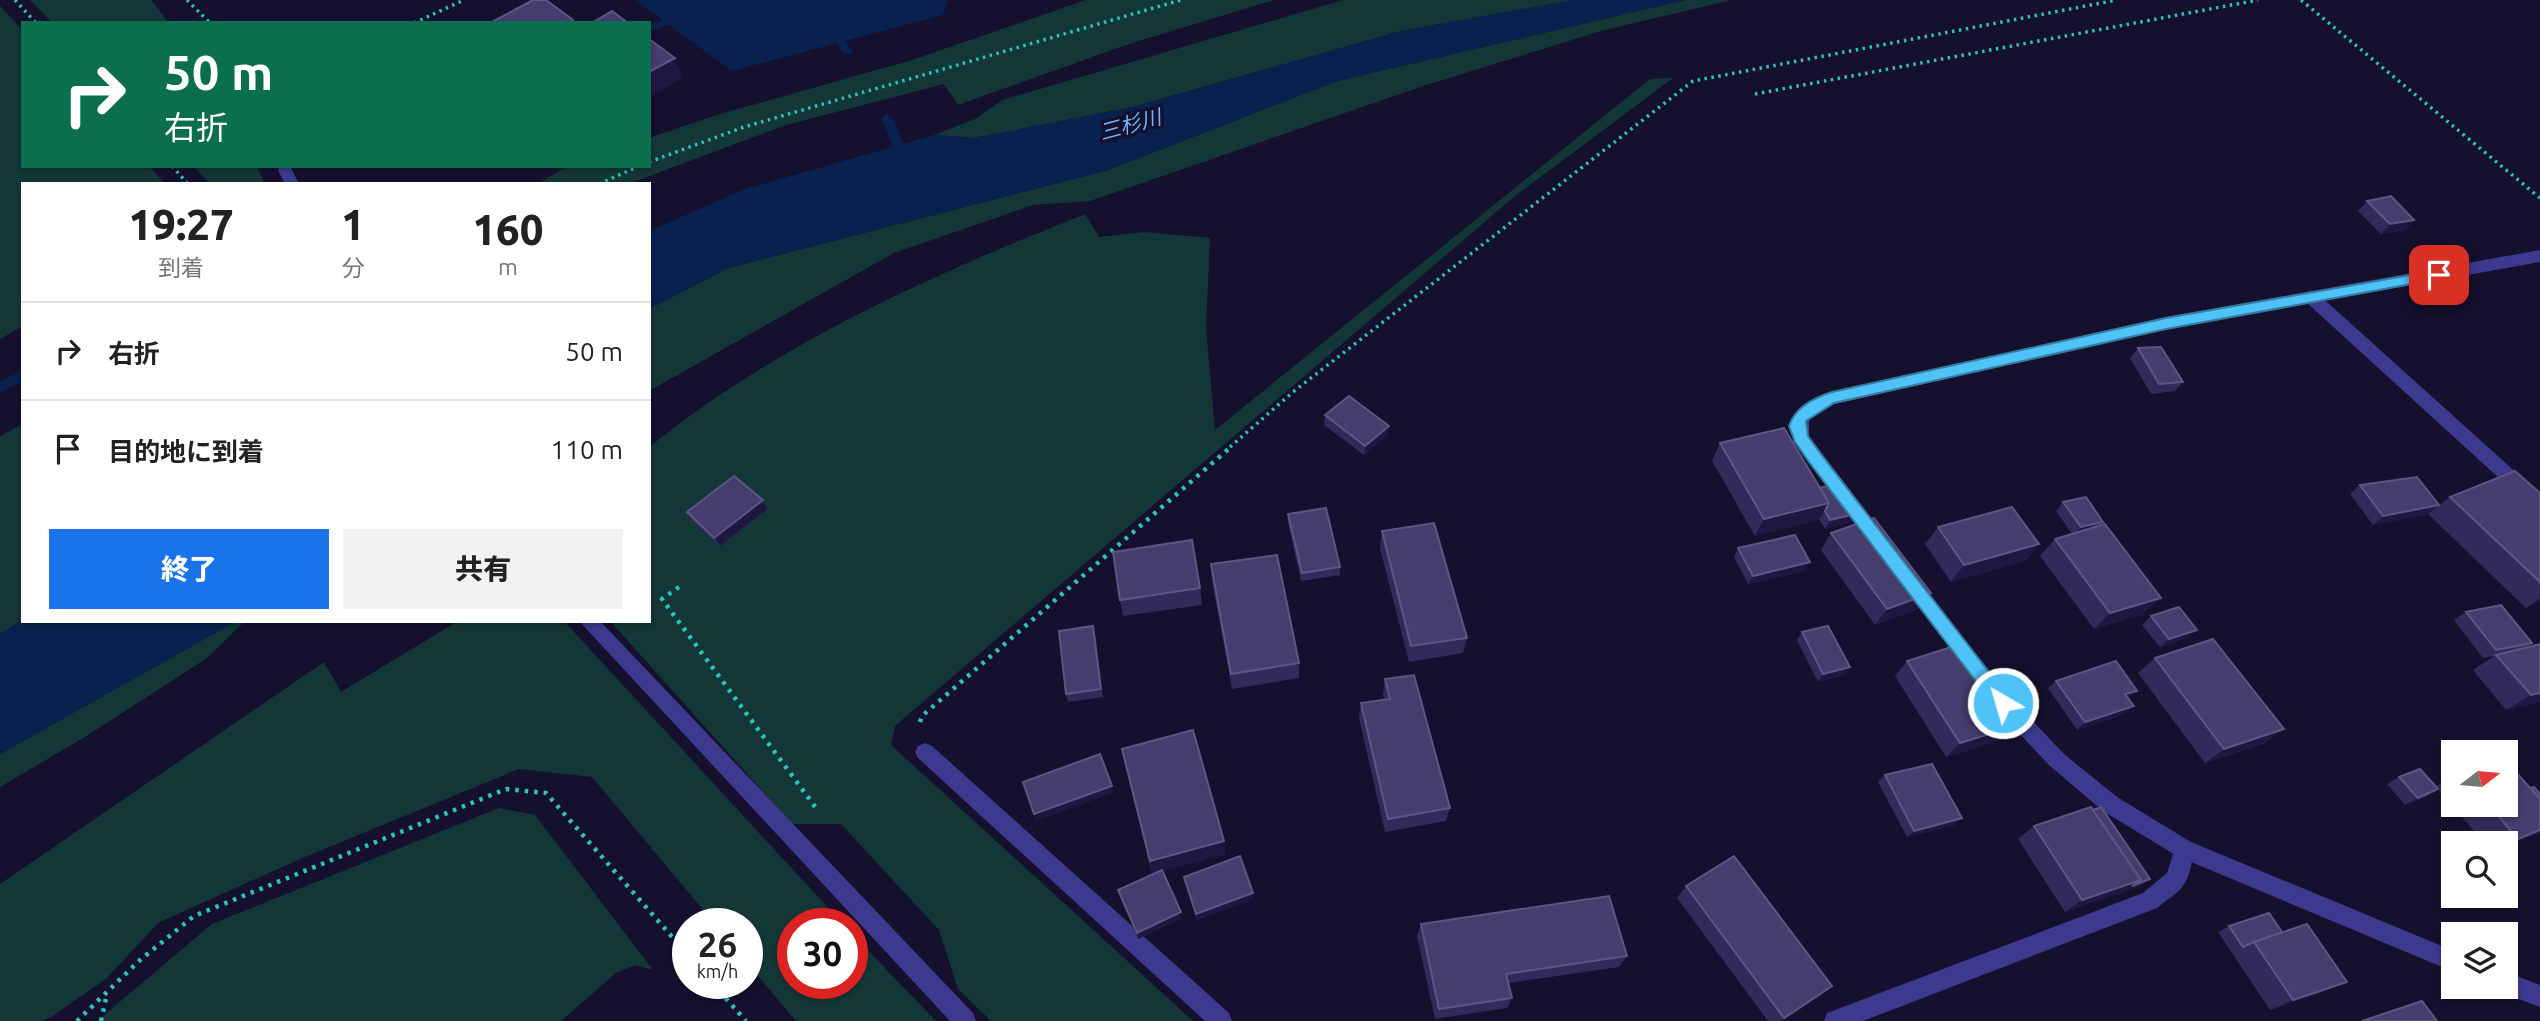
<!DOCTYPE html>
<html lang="ja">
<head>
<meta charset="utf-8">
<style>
  body { margin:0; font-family:Ubuntu,"Noto Sans JP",sans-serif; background:#f2f2f2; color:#222; height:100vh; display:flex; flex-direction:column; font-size:26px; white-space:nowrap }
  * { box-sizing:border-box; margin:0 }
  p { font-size:23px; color:#767676 }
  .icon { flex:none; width:38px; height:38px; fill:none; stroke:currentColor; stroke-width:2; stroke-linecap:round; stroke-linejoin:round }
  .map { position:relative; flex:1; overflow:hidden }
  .sheet { position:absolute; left:21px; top:182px; width:630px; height:441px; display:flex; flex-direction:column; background:#fff; border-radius:0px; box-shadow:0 2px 5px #0004 }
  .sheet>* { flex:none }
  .hud { position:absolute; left:21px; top:21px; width:630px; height:147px; border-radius:0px; box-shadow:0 2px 5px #0004; background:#0b6e4f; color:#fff; overflow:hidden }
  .needle { width:46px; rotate:74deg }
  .tools { position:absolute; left:2441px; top:740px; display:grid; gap:14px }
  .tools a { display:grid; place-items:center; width:77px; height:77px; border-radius:0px; background:#fff; box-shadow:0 2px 5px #0004; font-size:35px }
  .speed { position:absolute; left:672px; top:908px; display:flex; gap:14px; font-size:35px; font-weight:700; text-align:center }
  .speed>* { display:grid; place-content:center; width:91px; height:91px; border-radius:50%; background:#fff; box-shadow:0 2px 5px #0004; line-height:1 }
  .speed small { font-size:18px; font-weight:400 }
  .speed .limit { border:10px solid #d22; background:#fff; color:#111 }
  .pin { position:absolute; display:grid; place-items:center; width:60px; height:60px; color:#fff; margin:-30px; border-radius:14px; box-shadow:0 4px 10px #0006 }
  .me { position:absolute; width:77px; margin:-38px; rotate:322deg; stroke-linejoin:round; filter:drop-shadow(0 0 5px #0008) }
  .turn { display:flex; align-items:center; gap:24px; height:147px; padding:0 28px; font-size:32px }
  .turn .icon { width:91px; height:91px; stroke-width:2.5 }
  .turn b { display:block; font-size:49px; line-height:60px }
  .eta { display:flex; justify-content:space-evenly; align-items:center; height:119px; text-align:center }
  .eta b { font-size:42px; font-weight:800; line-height:49px }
  .cta { display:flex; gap:14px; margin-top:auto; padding:14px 28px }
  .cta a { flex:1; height:80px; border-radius:0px; background:#1a73e8; color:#fff; font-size:28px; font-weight:800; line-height:80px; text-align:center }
  .cta a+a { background:#f2f2f2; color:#222 }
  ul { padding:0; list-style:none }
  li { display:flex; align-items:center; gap:21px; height:98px; padding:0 28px; border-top:2px solid #e0e0e0 }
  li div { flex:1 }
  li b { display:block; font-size:26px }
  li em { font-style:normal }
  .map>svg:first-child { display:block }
</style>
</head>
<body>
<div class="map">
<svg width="2540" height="1021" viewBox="0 0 2540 1021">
  <rect width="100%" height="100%" fill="#15102d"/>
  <g fill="#133736">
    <polygon points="30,0 151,0 169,23 53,23"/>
    <polygon points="1086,0 1274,0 1129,44 958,105 944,84 786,125 628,184 537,184 568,166 649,166 649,138 720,114 912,60"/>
    <polygon points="1343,0 1574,0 1401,31 1133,107 974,138 934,135 975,119 1002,100"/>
    <polygon points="1685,0 1731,0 1601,31 1426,85 1090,201 1033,205 894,253 649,391 649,309 728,268 1108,170 1337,81"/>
    <polygon points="0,6 23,31 23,166 149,166 165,184 23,184 23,326 0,339"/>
    <path d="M1673 78 1515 196 895 726 891 745 1193 1021H991L958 989 939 930 841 824H792L610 621H649V447C778 343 932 275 1085 214L1099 237 1146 232 1210 238 1206 327 1215 430 1650 79Z"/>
    <polygon points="193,166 260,166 258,169 265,184 211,184"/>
    <polygon points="23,424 23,620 0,634 0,436"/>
    <polygon points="236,621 245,621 207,658 85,737 0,787 0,754"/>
    <polygon points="458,621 564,621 843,924 793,924 793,984 852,984 852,934 936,1021 796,1021 747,963 747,924 715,924 592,777 519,769 300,859 158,923 106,979 51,1017 41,1021 0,1021 0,884 324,662 341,692"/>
    <polygon points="499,808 535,815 653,970 635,965 616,973 561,1021 97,1021 212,924"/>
  </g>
  <g fill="#08214e">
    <polygon points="635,0 948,0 943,15 732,71"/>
    <polygon points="1574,0 1685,0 1337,81 1108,170 728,268 649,309 649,231 745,189 934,135 974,138 1133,107 1401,31"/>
    <polygon points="23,620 23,621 237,621 0,754 0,634"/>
  </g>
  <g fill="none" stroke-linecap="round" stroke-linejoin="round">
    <g fill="#08214e" fill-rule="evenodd">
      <polygon points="804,0 815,0 826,12 853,52 852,54 844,54 818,16"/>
      <polygon points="681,14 685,15 685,19 649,32 649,25"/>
      <polygon points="887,114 893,118 911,162 909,165 905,166 899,162 881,118"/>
      <polygon points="23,370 23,381 0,393 0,382"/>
    </g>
    <g stroke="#2bc4bd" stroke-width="3.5" stroke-dasharray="2.5 4.5" stroke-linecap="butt">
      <polyline points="15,0 36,23"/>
      <polyline points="187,0 210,23"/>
      <polyline points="2301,0 2540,198"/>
      <polyline points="414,23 464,0"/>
      <polyline points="1755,94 2258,0"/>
      <polyline points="649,162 744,127 1181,0"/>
      <polyline points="172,166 188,184"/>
      <polyline points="599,184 639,166"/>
      <polyline points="1230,447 1293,392 1693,81 2117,0"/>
    </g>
    <g stroke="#2bc4bd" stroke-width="4.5" stroke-dasharray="3.5 6" stroke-linecap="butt">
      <polyline points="679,587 662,599 816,808"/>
      <polyline points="920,722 922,716 1232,446"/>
      <polyline points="713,984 746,1021"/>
      <polyline points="77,1021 140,960 194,916 506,789 546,793 688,955"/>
      <polyline points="101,1021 107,994"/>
    </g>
    <g fill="#3d398e" fill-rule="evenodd">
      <polygon points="280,166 290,166 299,184 285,184 278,170"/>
      <polygon points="2312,292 2318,294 2540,494 2540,512 2534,510 2306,302 2304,298"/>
      <polygon points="579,621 600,621 973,1013 976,1021 950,1021"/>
      <polygon points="925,743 932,746 1229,1013 1232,1021 1205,1021 918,758 915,752 918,746"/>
      <path d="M2184 839 2191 842C2196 852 2190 876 2183 886 2177 894 2165 901 2157 908L1863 1021H1824L1827 1013 1835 1010 2143 893 2167 873 2177 842Z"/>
    </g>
    <g fill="#3d398e" fill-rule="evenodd">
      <path d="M2540 250V262L2166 329 1835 404 1809 419V436L1884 535 1887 540 1884 545 1878 547 1872 545 1793 438C1787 410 1808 399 1832 392L2166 317Z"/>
      <polygon points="1910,574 1916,577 2010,697 2064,754 2117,797 2191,842 2454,951 2454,972 2177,856 2103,811 2050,766 1996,709 1904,587 1901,582 1904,577"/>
      <polygon points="2506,972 2540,985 2540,1007 2498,991 2497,987 2506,987"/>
    </g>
  </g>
  <g fill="#33295b">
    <polygon points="2367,201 2414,220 2405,230 2381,234 2358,211"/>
    <polygon points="2138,348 2183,382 2175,391 2151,394 2130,358"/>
    <polygon points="1325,415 1388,436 1364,455 1324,425"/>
    <polygon points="1720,443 1820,488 1852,522 1825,529 1819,519 1755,536 1712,461"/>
    <polygon points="2360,485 2428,514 2373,525 2350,494"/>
    <polygon points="2540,493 2540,602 2526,608 2428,514 2450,497"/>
    <polygon points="763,500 767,509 720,546 692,521 687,512"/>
    <polygon points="2063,502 2103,522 2099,526 2144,614 2094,629 2040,556 2055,539 2072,534 2056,511"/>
    <polygon points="1288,514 1340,567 1340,575 1301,581 1288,523"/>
    <polygon points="1938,527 2039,544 2025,561 1951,582 1925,544"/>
    <polygon points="1382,531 1467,638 1463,653 1409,662 1380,548"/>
    <polygon points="1831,533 1918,609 1875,625 1821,550"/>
    <polygon points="1738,548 1805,571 1748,584 1734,557"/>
    <polygon points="1211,564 1299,663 1299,678 1232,689 1212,581"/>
    <polygon points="1200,588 1202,605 1123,616 1120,600"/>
    <polygon points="2466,612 2532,643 2525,648 2540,702 2506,710 2473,670 2494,656 2483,658 2454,620"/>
    <polygon points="2151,616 2197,630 2187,638 2160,647 2142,625"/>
    <polygon points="1802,632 1850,667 1844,675 1818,682 1797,640"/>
    <polygon points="1095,634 1103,697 1068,702 1066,694"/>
    <polygon points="2155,658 2284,729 2263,744 2205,763 2138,673"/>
    <polygon points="1907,661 2001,740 1946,757 1895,676"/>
    <polygon points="1385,679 1450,808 1446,821 1385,832 1359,718 1361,703 1384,700 1383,694"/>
    <polygon points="2056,681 2128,698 2125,714 2077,730 2048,688"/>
    <polygon points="1125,763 1224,841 1225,854 1162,871 1182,918 1138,939 1118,890 1157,872 1152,874"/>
    <polygon points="1885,775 1955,825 1907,837 1878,782"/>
    <polygon points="2454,776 2454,805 2506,805 2531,788 2540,794 2540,833 2506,846 2506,844 2485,844 2436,786"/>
    <polygon points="2399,777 2438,789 2426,797 2405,805 2387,784"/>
    <polygon points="2034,826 2150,879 2140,886 2065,912 2018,839"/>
    <polygon points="1184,877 1254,899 1197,920 1185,883"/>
    <polygon points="1686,886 1832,986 1820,996 1783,1021 1768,1021 1677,898"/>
    <polygon points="2269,913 2323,992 2270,1010 2218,932 2229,926"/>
    <polygon points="1421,924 1627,956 1619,967 1509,983 1512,998 1507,1008 1435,1019 1417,936"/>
  </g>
  <g fill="#1f1741">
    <polygon points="675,58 683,78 651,96 649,92 649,72"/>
    <polygon points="2414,220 2405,230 2381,234 2390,224"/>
    <polygon points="1389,426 1388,436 1364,455 1365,446"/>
    <polygon points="763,500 767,509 720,546 714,538"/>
    <polygon points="1829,503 1819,520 1755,536 1764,519"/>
    <polygon points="2439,505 2428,514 2373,525 2383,516"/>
    <polygon points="1858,513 1852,522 1825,529 1830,520"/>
    <polygon points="2103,522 2095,531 2073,536 2081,527"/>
    <polygon points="2039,544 2025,561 1951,582 1964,565"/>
    <polygon points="1810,562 1805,571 1748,584 1753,576"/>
    <polygon points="1931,593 1918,609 1875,625 1887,609"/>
    <polygon points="2161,598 2144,614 2094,629 2110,613"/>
    <polygon points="2540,598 2540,602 2526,608"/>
    <polygon points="1093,626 1095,634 1103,697 1101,689"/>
    <polygon points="2197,630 2187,638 2160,647 2169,639"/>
    <polygon points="1850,667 1844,675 1818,682 1823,674"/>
    <polygon points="2137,691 2128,698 2125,694"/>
    <polygon points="2540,693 2540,702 2506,710 2531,695"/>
    <polygon points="2134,706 2125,714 2077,730 2085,722"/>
    <polygon points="2016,726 2001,740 1946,757 1960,743"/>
    <polygon points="2284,729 2263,744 2205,763 2224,749"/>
    <polygon points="1112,786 1113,793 1036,821 1034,814"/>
    <polygon points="2438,789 2426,797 2405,805 2418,798"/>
    <polygon points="1962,818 1955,825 1907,837 1914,831"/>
    <polygon points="2540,830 2540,833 2506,846 2506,845 2518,839"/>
    <polygon points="1224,841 1225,854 1152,874 1150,861"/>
    <polygon points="2150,879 2140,886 2065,912 2082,900 2141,880"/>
    <polygon points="1253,893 1254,899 1197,920 1196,914"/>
    <polygon points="1181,912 1182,918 1138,939 1137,933"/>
    <polygon points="2347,982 2323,992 2270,1010 2293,1000"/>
    <polygon points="1832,986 1820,996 1783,1021 1780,1021"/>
  </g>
  <g fill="#463c6d" stroke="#5e5584" stroke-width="2">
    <polygon points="533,0 546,0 573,20 568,23 490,23"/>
    <polygon points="612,11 628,23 592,23"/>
    <polygon points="649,39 675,58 649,72"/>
    <polygon points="2391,196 2414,220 2390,224 2367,201"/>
    <polygon points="2161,347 2183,382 2159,384 2138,348"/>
    <polygon points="1349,396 1389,426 1365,446 1325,415"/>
    <polygon points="1784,428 1829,503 1764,519 1720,443"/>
    <polygon points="2515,471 2540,493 2540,582 2450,497"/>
    <polygon points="734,476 763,500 714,538 687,512"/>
    <polygon points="2417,477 2439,505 2383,516 2360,485"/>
    <polygon points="1840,483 1858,513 1830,520 1825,511 1829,503 1820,488"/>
    <polygon points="2086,497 2103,522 2081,527 2063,502"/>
    <polygon points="2012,507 2039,544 1964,565 1938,527"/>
    <polygon points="1326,508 1340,567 1302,573 1288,514"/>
    <polygon points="1874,518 1931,593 1887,609 1831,533"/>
    <polygon points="1434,523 1467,638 1411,646 1382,531"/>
    <polygon points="2105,524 2161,598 2110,613 2055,539"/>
    <polygon points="1795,535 1810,562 1753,576 1738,548"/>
    <polygon points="1192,540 1200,588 1120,600 1113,552"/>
    <polygon points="1277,555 1299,663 1231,674 1211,564"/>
    <polygon points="2501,605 2532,643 2496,650 2466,612"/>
    <polygon points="2179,607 2197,630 2169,639 2151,616"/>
    <polygon points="1093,626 1101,689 1066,694 1059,631"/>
    <polygon points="1828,626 1850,667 1823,674 1802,632"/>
    <polygon points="2213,639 2284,729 2224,749 2155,658"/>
    <polygon points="1961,644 2016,726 1960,743 1907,661"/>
    <polygon points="2540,644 2540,693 2531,695 2496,655"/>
    <polygon points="2116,661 2137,691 2125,694 2134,706 2085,722 2056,681"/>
    <polygon points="1414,675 1450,808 1388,819 1361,703 1390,699 1385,679"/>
    <polygon points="1193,730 1224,841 1150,861 1122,749"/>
    <polygon points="1100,754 1112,786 1034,814 1023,782"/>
    <polygon points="2506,761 2540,799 2540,830 2518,839 2489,805 2506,805"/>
    <polygon points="1932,764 1962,818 1914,831 1885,775"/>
    <polygon points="2420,769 2438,789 2418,798 2399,777"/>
    <polygon points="2534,787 2540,794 2540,799 2531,788"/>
    <polygon points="2091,807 2141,880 2082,900 2034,826"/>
    <polygon points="2101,807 2150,879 2132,886 2141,880 2093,810"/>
    <polygon points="1240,856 1253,893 1196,914 1184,877"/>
    <polygon points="1734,856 1832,986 1784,1018 1686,886"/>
    <polygon points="1162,870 1181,912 1137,933 1118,890"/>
    <polygon points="1609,896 1627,956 1506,974 1512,998 1439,1009 1421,924"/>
    <polygon points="2269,913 2282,932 2254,942 2243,947 2229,926"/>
    <polygon points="2307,924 2347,982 2293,1000 2254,942"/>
    <polygon points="2422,1001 2437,1021 2362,1021"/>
  </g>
  <path fill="#4fc3f7" stroke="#337fa1" stroke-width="2" d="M2439 270 2446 275 2444 278 2166 329 1834 403 1806 421 1808 436 1820 453 2009 698 2012 703 2009 709 2003 711 1997 709 1809 462 1795 442 1789 426C1795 407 1814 398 1832 392L2166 318Z"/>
  <g text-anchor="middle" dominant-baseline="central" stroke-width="7" stroke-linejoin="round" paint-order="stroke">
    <g font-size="21" font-style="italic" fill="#6ab8ff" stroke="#15102d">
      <text transform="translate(1130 124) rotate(-15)">三杉川</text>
    </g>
  </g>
</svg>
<div class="tools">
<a><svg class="needle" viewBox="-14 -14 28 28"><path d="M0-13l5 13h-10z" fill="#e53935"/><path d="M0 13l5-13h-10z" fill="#767676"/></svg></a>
<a><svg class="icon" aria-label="search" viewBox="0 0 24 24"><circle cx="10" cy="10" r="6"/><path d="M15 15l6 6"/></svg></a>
<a><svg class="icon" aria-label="layers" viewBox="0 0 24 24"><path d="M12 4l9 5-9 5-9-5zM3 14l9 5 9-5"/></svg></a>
</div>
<div class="speed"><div>26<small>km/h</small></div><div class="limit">30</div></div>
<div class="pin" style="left:2439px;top:275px;background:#d93025"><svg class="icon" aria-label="arrive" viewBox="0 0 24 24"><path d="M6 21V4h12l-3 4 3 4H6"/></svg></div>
<svg class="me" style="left:2003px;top:703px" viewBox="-20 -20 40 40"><circle r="17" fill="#4fc3f7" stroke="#fff" stroke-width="3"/><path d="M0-11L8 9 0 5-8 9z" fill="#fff"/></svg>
<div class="hud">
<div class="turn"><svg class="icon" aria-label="right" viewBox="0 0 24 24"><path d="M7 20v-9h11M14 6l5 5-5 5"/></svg><div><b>50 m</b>右折</div></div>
</div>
<section class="sheet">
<div class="eta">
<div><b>19:27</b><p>到着</p></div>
<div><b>1</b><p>分</p></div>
<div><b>160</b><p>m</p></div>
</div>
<ul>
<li><svg class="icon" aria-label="right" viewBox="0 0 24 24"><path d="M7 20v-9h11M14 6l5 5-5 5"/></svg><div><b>右折</b></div><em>50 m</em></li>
<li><svg class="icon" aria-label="arrive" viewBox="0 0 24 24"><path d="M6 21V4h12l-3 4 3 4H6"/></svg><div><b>目的地に到着</b></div><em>110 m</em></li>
</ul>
<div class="cta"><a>終了</a><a>共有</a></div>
</section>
</div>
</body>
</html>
